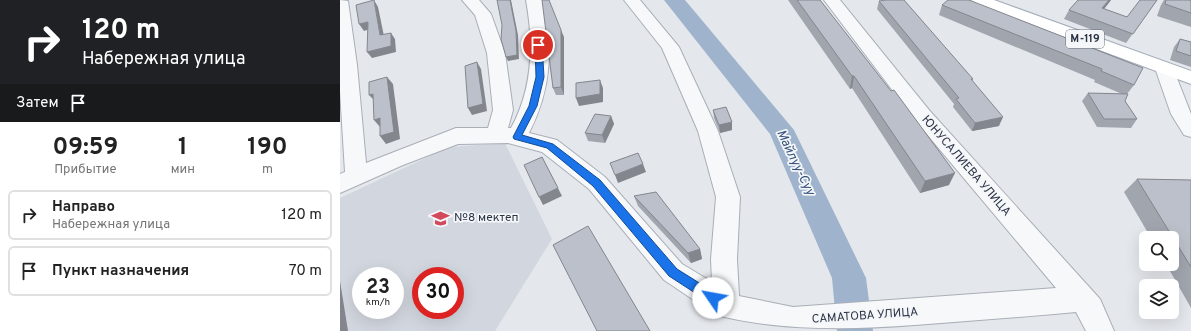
<!DOCTYPE html>
<html lang="ru">
<head>
<meta charset="utf-8">
<style>
  body { margin:0; font-family:Overpass,sans-serif; background:#f6f6f6; color:#222; height:100vh; display:flex; flex-direction:column; font-size:15px; white-space:nowrap }
  * { box-sizing:border-box; margin:0 }
  p { font-size:13px; color:#767676 }
  .icon { flex:none; width:22px; height:22px; fill:none; stroke:currentColor; stroke-width:2; stroke-linecap:round; stroke-linejoin:round }
  .map { position:relative; flex:1; overflow:hidden }
  .side { display:flex; flex-direction:column; background:#fff; width:340px }
  .side>* { flex:none }
  .top-card { background:#202124; color:#fff; overflow:hidden }
  .controls { position:absolute; left:799px; top:231px; display:grid; gap:8px }
  .controls a { display:grid; place-items:center; width:40px; height:40px; border-radius:6px; background:#fff; box-shadow:0 4px 16px #0002; font-size:20px }
  .speed { position:absolute; left:12px; top:267px; display:flex; gap:8px; font-size:20px; font-weight:700; text-align:center }
  .speed>* { display:grid; place-content:center; width:52px; height:52px; border-radius:50%; background:#fff; box-shadow:0 4px 16px #0002; line-height:1 }
  .speed small { font-size:10px; font-weight:400 }
  .speed .limit { border:6px solid #d22; background:#fff; color:#111 }
  .pin { position:absolute; display:grid; place-items:center; width:34px; height:34px; color:#fff; margin:-17px; border:2px solid #fff; border-radius:50%; box-shadow:0 1px 4px #0007 }
  .me { position:absolute; width:44px; margin:-22px; rotate:303deg; stroke-linejoin:round; filter:drop-shadow(0 0 3px #0008) }
  .turn { display:flex; align-items:center; gap:14px; height:84px; padding:0 16px; font-size:18px }
  .turn .icon { width:52px; height:52px; stroke-width:2.5 }
  .turn b { display:block; font-size:28px; line-height:34px }
  .then { display:flex; align-items:center; height:38px; padding:0 16px; background:#0003; gap:8px; font-size:15px }
  .eta { display:flex; justify-content:space-evenly; align-items:center; height:68px; text-align:center }
  .eta b { font-size:24px; font-weight:700; line-height:28px }
  ul { padding:0; list-style:none }
  li { display:flex; align-items:center; gap:12px; height:50px; margin:0 8px 6px; padding:0 8px; border:2px solid #e0e0e0; border-radius:6px }
  li div { flex:1 }
  li b { display:block; font-size:15px }
  li em { font-style:normal }
  main { display:flex; flex:1; min-height:0 }
  .map>svg:first-child { display:block }
</style>
</head>
<body>
<main>
<section class="side">
<div class="top-card">
<div class="turn"><svg class="icon" aria-label="right" viewBox="0 0 24 24"><path d="M7 20v-9h11M14 6l5 5-5 5"/></svg><div><b>120 m</b>Набережная улица</div></div>
<div class="then">Затем<svg class="icon" aria-label="arrive" viewBox="0 0 24 24"><path d="M6 21V4h12l-3 4 3 4H6"/></svg></div>
</div>
<div class="eta">
<div><b>09:59</b><p>Прибытие</p></div>
<div><b>1</b><p>мин</p></div>
<div><b>190</b><p>m</p></div>
</div>
<ul>
<li><svg class="icon" aria-label="right" viewBox="0 0 24 24"><path d="M7 20v-9h11M14 6l5 5-5 5"/></svg><div><b>Направо</b><p>Набережная улица</p></div><em>120 m</em></li>
<li><svg class="icon" aria-label="arrive" viewBox="0 0 24 24"><path d="M6 21V4h12l-3 4 3 4H6"/></svg><div><b>Пункт назначения</b></div><em>70 m</em></li>
</ul>
</section>
<div class="map">
<svg width="851" height="331" viewBox="0 0 851 331">
  <rect width="100%" height="100%" fill="#e4e7ec"/>
  <path fill="#d2d6de" fill-rule="evenodd" d="M165 143 212 239 155 331H0V198L109 147ZM21 276H55V310H21ZM81 276H115V310H81Z"/>
  <g fill="none" stroke-linecap="round" stroke-linejoin="round">
    <polygon fill="#9fb4cc" fill-rule="evenodd" points="324,0 345,0 454,130 526,278 533,331 497,331 492,278 430,134"/>
    <defs>
      <g id="minor">
        <path d="M0 0 8 1 17 65 26 163 116 128H148L153 110 147 53 135 15 122 0H139L151 14 165 53 173 110 168 128H171C193 88 194 44 186 0H202C213 49 212 88 189 133L217 140 265 177 342 264 372 282 371 259 376 197 358 131 322 48 284 0H300L339 47 378 131 400 197 397 259 399 296 453 307 716 288 575 120 484 0H500L589 110 760 299 774 331H746L736 312C682 317 629 321 575 325 509 330 440 331 376 315L324 280 249 189 202 152 168 143 118 144 63 165 0 193V174L5 172 0 91Z"/>
        <polygon points="824,62 830,64 833,68 851,114 851,137 844,135 831,114 815,68 818,64"/>
      </g>
      <polygon id="major" points="631,0 654,0 851,71 851,84 633,3"/>
    </defs>
    <use href="#minor" stroke="#a9aeb7" stroke-width="2"/>
    <use href="#major" stroke="#a3abb8" stroke-width="2"/>
    <use href="#minor" fill="#f7f8fa" fill-rule="evenodd"/>
    <use href="#major" fill="#fff" fill-rule="evenodd"/>
  </g>
  <g fill="#a1a5ae">
    <polygon points="448,0 480,0 609,185 580,193 512,88 510,89"/>
    <polygon points="629,0 794,85 787,94 785,101 797,119 791,128 757,127 742,101 748,93 782,94 754,82 755,80 599,15 602,5"/>
    <polygon points="738,0 771,0 764,9 787,17 817,0 786,43 724,19 729,10"/>
    <polygon points="824,0 849,0 851,1 851,27 817,16 821,5"/>
    <polygon points="539,1 633,79 632,81 659,126 632,131 613,107 614,104 537,9"/>
    <polygon points="224,37 224,95 216,95 213,88"/>
    <polygon points="840,39 851,42 851,67 830,60 834,47"/>
    <polygon points="373,110 392,130 380,133 374,118"/>
    <polygon points="271,116 274,124 265,143 248,141 245,133"/>
    <polygon points="797,179 851,180 851,308 826,264 832,264 832,238 811,238 784,192"/>
    <polygon points="294,196 360,249 362,259 351,263 298,206"/>
  </g>
  <g fill="#83868d">
    <polygon points="34,0 38,7 45,41 40,35"/>
    <polygon points="170,0 171,0 178,35 179,59 168,61 166,57"/>
    <polygon points="769,0 771,0 757,18 762,8"/>
    <polygon points="28,22 33,28 24,31 19,24"/>
    <polygon points="221,30 224,37 224,95 221,87"/>
    <polygon points="51,33 55,39 56,52 32,58 27,52"/>
    <polygon points="137,62 141,69 147,111 132,115 128,108"/>
    <polygon points="512,76 514,76 512,88 510,89"/>
    <polygon points="47,77 53,84 60,139 46,144 40,136"/>
    <polygon points="260,80 263,88 263,102 239,106 236,98"/>
    <polygon points="33,94 36,102 29,95"/>
    <polygon points="271,116 274,124 265,143 262,135"/>
    <polygon points="663,117 659,126 632,131 635,123"/>
    <polygon points="40,118 40,127 34,120"/>
    <polygon points="392,122 392,130 380,133 379,125"/>
    <polygon points="202,157 222,196 203,205 199,197"/>
    <polygon points="303,164 306,172 278,183 275,175"/>
    <polygon points="615,173 609,185 580,193 585,181"/>
    <polygon points="360,249 362,259 351,263 348,253"/>
    <polygon points="0,281 8,331 0,331"/>
  </g>
  <g fill="#bbc0ca" stroke="#83868d">
    <polygon points="34,0 40,35 51,33 51,46 27,52 28,22 19,24 16,5"/>
    <polygon points="157,0 170,0 176,31 177,55 166,57 161,39 162,25"/>
    <polygon points="202,0 209,0 221,30 221,87 213,88"/>
    <polygon points="457,0 480,0 551,91 554,90 615,173 585,181 514,76 512,76"/>
    <polygon points="546,0 564,0 633,79 631,79 663,117 635,123 616,99 619,98 539,1"/>
    <polygon points="608,0 629,0 803,68 794,85 761,71 762,69 602,5"/>
    <polygon points="738,0 769,0 762,8 787,17 800,0 817,0 793,34 729,10"/>
    <polygon points="826,0 849,0 851,1 851,13 825,4"/>
    <polygon points="840,39 851,42 851,56 836,51"/>
    <polygon points="137,62 143,104 128,108 125,66"/>
    <polygon points="47,77 54,132 40,136 40,118 34,120 33,94 29,95 29,82"/>
    <polygon points="260,80 260,94 236,98 236,83"/>
    <polygon points="748,93 788,94 785,101 797,119 764,119"/>
    <polygon points="386,107 392,122 379,125 373,110"/>
    <polygon points="255,114 271,116 262,135 245,133"/>
    <polygon points="298,153 303,164 275,175 270,163"/>
    <polygon points="202,157 218,188 199,197 184,165"/>
    <polygon points="797,179 851,180 851,267"/>
    <polygon points="316,192 360,249 348,253 294,196"/>
    <polygon points="248,226 310,331 257,331 213,245"/>
  </g>
  <polygon fill="#1a73e8" stroke="#114b97" points="198,43 202,45 204,77 197,106 182,135 213,144 260,180 337,269 377,294 379,298 377,302 373,303 369,302 329,276 253,186 207,148 174,139 173,137 189,106 196,77 195,45"/>
  <defs>
    <symbol id="school-bare" viewBox="-9 -9 18 18"><path d="M0-5L7-2L0 1L-7-2ZM-4 1L0 2.5L4 1V4Q0 6-4 4Z" fill="#d1495b" stroke="#f4f6f9" stroke-width="2.5" paint-order="stroke"/></symbol>
  </defs>
  <g fill-rule="evenodd">
    <use href="#school-bare" x="88" y="206" width="25" height="25"/>
  </g>
  <g text-anchor="middle" dominant-baseline="central" stroke-width="3.5" stroke-linejoin="round" paint-order="stroke">
    <rect fill="#f4f6f9" stroke="#676e7b" stroke-width="1" x="726" y="30" width="38" height="18" rx="3"/>
    <g font-size="11" font-weight="bold" fill="#2b3445">
      <text x="745" y="39">М-119</text>
    </g>
    <g font-size="12" fill="#2b3445" stroke="#f4f6f9">
      <text transform="translate(626 166) rotate(49)">ЮНУСАЛИЕВА УЛИЦА</text>
      <text transform="translate(525 316) rotate(-4)">САМАТОВА УЛИЦА</text>
    </g>
    <g font-size="12" fill="#2b3445" stroke="#f4f6f9" text-anchor="start">
      <text x="114" y="218">№8 мектеп</text>
    </g>
    <g font-size="13" font-style="italic" fill="#34527a" stroke="#f4f6f9">
      <text transform="translate(455 163) rotate(64)">Майлуу-Суу</text>
    </g>
  </g>
</svg>
<div class="controls">
<a><svg class="icon" aria-label="search" viewBox="0 0 24 24"><circle cx="10" cy="10" r="6"/><path d="M15 15l6 6"/></svg></a>
<a><svg class="icon" aria-label="layers" viewBox="0 0 24 24"><path d="M12 4l9 5-9 5-9-5zM3 14l9 5 9-5"/></svg></a>
</div>
<div class="speed"><div>23<small>km/h</small></div><div class="limit">30</div></div>
<div class="pin" style="left:198px;top:45px;background:#d93025"><svg class="icon" aria-label="arrive" viewBox="0 0 24 24"><path d="M6 21V4h12l-3 4 3 4H6"/></svg></div>
<svg class="me" style="left:373px;top:298px" viewBox="-20 -20 40 40"><circle r="19" fill="#fff"/><path d="M0-13L10 11 0 6-10 11z" fill="#1a73e8"/></svg>
</div>
</main>
</body>
</html>
